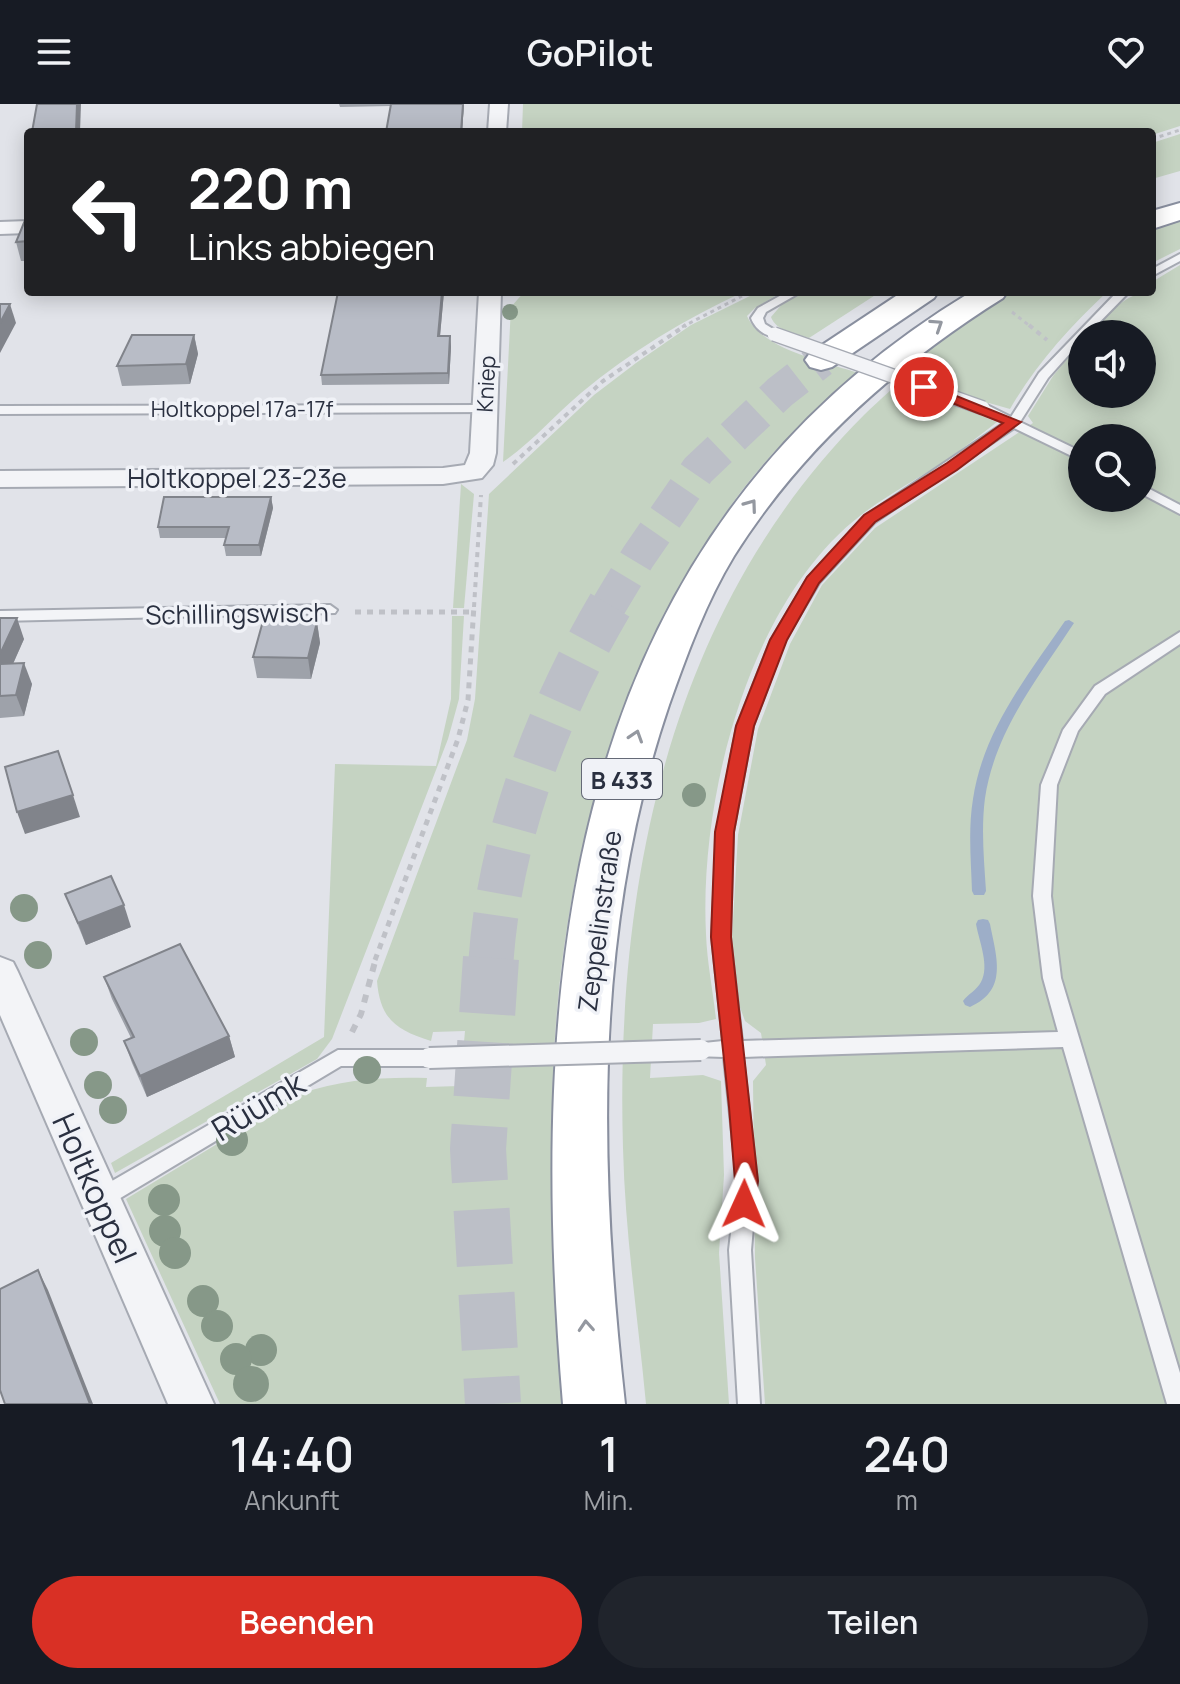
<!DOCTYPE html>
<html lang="de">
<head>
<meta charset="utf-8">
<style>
  body { margin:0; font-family:Manrope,sans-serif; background:#20242c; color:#f1f3f6; height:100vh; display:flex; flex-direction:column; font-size:30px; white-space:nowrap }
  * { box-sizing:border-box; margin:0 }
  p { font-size:26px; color:#9ea1a6 }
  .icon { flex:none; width:44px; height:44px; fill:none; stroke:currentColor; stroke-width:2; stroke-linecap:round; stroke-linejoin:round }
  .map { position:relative; height:1300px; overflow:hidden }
  .drawer { display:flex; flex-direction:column; background:#171b24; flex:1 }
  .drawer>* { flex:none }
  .banner { position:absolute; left:24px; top:24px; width:1132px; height:168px; border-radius:8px; box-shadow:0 4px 20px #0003; background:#202124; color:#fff; overflow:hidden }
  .tools { position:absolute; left:1068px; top:216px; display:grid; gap:16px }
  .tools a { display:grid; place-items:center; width:88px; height:88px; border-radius:50%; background:#171b24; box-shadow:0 4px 20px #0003; font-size:40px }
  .pin { position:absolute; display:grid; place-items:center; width:68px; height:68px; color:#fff; margin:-34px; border:4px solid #fff; border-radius:50%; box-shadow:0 2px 8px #0007 }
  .me { position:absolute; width:88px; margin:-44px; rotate:1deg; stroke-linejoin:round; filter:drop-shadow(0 0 6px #0008) }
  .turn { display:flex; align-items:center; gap:28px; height:168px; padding:0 32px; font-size:36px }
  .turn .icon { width:104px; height:104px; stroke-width:2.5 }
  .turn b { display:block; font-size:56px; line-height:68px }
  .eta { display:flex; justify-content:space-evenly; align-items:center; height:136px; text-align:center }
  .eta b { font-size:48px; font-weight:600; line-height:56px }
  .primary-button { display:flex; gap:16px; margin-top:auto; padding:16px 32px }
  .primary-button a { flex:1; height:92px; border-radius:48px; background:#d93025; color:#fff; font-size:32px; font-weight:600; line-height:92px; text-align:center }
  .primary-button a+a { background:#20242c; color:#f1f3f6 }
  header { display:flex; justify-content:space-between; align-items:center; height:104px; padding:0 32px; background:#171b24; font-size:36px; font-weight:600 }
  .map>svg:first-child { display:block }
</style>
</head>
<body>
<header><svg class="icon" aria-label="menu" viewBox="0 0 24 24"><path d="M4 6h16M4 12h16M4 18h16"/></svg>GoPilot<svg class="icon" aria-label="heart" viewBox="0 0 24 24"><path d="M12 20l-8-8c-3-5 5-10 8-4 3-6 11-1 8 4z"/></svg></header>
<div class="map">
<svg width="1180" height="1300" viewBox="0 0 1180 1300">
  <rect width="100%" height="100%" fill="#e1e3e9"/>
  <g fill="#c5d3c2" fill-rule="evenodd">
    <polygon points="523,0 1180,0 1180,22 1152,31 1152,28 522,28"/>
    <polygon points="1180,30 1180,67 1152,75 1152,39"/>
    <polygon points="1180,116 1180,145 1152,159 1152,125"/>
    <path d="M1180 161V1300H765L755 1154 753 977 766 961 761 929 745 917 737 895 732 834 738 731 758 625 790 540 822 481 875 424 1033 319 1028 312 1053 272 1082 237V290H1142V230H1088C1108 212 1124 188 1152 188V178ZM1082 334H1142V394H1082Z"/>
    <path d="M524 188H743C685 215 630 248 581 289 554 312 532 338 503 358L511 203Z"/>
    <path d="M758 188H782L755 204 747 212C761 245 825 258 858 269 817 304 775 343 743 385 603 568 549 813 552 1041 553 1127 564 1214 570 1300H220L126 1095 300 990C343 975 382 973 427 974L426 983 460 982 465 927 433 928 431 937C396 926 380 915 377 877L467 636 475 595 489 390 594 291 636 259 691 221Z"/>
    <path d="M806 188H880L809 234C796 230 776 227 771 213L783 199Z"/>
    <path d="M1012 188H1107C1069 224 1036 260 1010 305L989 299 977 310 997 318C979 332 961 346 943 358 916 376 887 391 861 411 749 497 699 694 706 830 707 858 713 887 716 915L699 919 653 920 650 974 703 971 721 977 724 1071 719 1149 729 1300H646C638 1215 625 1129 623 1044 615 778 670 505 864 311 880 295 899 280 913 263 919 256 921 248 927 242 946 223 988 201 1012 188Z"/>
    <polygon points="461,380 474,390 464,504 453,504"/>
    <polygon points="452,512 464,512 459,595 448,635 332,935 317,955 115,1069 111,1059 324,933 335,660 436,662 451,595"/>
  </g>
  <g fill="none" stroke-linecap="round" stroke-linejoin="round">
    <g fill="#9daec8" fill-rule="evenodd">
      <path d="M1069 516 1074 519C1038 574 995 627 985 694 981 725 984 756 986 787L984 791H974L972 787C971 757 968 725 973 695 983 627 1027 572 1065 517Z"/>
      <path d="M983 815 988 816 990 820C996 852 1009 886 970 903L965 901 963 897C968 890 977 886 981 878 990 862 979 837 976 820L978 816Z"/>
    </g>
    <polyline stroke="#bcbfc7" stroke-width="35" stroke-dasharray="35 18" stroke-linecap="butt" points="608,503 638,453 698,366 780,288 821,256"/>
    <path stroke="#bcbfc7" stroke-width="45" stroke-dasharray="45 22" stroke-linecap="butt" d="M491 856C500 732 547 608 610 501"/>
    <polyline stroke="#bcbfc7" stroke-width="56" stroke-dasharray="56 28" stroke-linecap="butt" points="491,854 478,1045 493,1300"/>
    <defs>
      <g id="lane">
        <polygon points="1180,150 1180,157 1152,172 1152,165"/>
        <path d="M787 188H801L766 208 763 214 765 220 778 228V232C766 234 755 225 751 214L758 204Z"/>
        <polygon points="1117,188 1129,188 1088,230 1082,230 1082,236 1048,274 1020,318 1082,348 1082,357 1014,324 875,418 819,479 785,536 753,622 733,728 730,833 742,937 1058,928 1043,874 1033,792 1041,681 1063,626 1095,582 1180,528 1180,540 1105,590 1078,627 1057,681 1051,792 1061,874 1180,1269 1180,1300 1167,1300 1063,943 743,953 757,1077 751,1146 760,1300 738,1300 729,1146 737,1077 724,953 694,952 691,946 694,940 723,937 712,833 717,728 737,622 771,536 808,474 865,412 1004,319 979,307 979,301 987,301 1011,313 1039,269"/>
        <polygon points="485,301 489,302 489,308 0,310 0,302"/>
        <polygon points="1142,381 1180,401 1180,410 1142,390"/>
        <polygon points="330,501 337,506 335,509 0,517 0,507"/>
        <polygon points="338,946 429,946 436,948 439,954 436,960 429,962 341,962 107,1102 100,1104 93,1102 90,1095 93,1088"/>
      </g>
      <g id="street">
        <polygon points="490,0 508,0 506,28 488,28"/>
        <polygon points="28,117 28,129 0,130 0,118"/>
        <polygon points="479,188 501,188 496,349 493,361 482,374 443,380 0,383 0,367 443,364 465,361 470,349"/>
        <polygon points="0,853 13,858 18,868 214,1300 168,1300 0,911"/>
      </g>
      <g id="highway">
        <polygon points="1180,99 1180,116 1152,125 1152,107"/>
        <polygon points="902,188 938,188 934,194 832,263 821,266 810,263 805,256 810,249"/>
        <path d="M971 188H1007L1003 194C896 261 802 344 734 452 706 498 687 550 669 601 592 827 599 1065 625 1300H563C527 870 564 434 971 188Z"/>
      </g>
    </defs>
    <use href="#lane" stroke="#a6aab3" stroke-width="4"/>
    <use href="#street" stroke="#a6aab3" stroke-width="4"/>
    <use href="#highway" stroke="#898f9f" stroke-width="4"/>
    <g stroke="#bfc1c7" stroke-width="3" stroke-dasharray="4 4" stroke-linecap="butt">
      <polyline points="1152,35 1180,26"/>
      <polyline points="1012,208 1031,223"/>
      <polyline points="682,223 742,192"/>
    </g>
    <g stroke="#bfc1c7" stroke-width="4" stroke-dasharray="5 5" stroke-linecap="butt">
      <polyline points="1029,221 1047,236"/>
      <polyline points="513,360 603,277 686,221"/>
      <polyline points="474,503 481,391"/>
    </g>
    <g stroke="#bfc1c7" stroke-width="5" stroke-dasharray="6 6" stroke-linecap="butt">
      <polyline points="355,508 474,508"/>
      <polyline points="375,856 458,635 468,596 474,501"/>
    </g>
    <polyline stroke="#bfc1c7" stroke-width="6" stroke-dasharray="8 8" stroke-linecap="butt" points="352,928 361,910 376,854"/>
    <use href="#lane" fill="#f3f4f7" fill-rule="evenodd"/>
    <use href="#street" fill="#f3f4f7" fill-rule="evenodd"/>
    <use href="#highway" fill="#fff" fill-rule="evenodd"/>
    <defs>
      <polyline id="lane-bridge-far1" points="774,230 983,304"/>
      <polyline id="lane-bridge" points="429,954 701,946"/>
    </defs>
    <use href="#lane-bridge-far1" stroke="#a6aab3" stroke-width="16" stroke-linecap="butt"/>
    <use href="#lane-bridge" stroke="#a6aab3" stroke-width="24" stroke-linecap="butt"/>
    <use href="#lane-bridge-far1" stroke="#f3f4f7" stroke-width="13"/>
    <use href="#lane-bridge" stroke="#f3f4f7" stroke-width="20"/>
  </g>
  <g fill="#869888">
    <circle cx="510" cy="208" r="8"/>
    <circle cx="694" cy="691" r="12"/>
    <circle cx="24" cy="804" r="14"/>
    <circle cx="38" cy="851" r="14"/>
    <circle cx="84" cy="938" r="14"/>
    <circle cx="367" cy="966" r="14"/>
    <circle cx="98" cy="981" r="14"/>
    <circle cx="113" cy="1006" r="14"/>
    <circle cx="232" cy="1036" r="16"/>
    <circle cx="164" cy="1096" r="16"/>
    <circle cx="165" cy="1127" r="16"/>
    <circle cx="175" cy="1149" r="16"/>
    <circle cx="203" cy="1197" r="16"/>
    <circle cx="217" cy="1222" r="16"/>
    <circle cx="261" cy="1246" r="16"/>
    <circle cx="236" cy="1255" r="16"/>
    <circle cx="251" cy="1280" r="18"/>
  </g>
  <g fill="#9ea2aa">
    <polygon points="339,0 464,0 462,28 386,28 391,2 340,3"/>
    <polygon points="28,109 28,157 21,157 16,138"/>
    <polygon points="338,188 444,188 440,232 450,232 451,243 449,280 322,281 321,271"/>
    <polygon points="194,231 198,250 190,280 122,282 117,262"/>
    <polygon points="271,393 273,404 261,452 226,452 224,441 226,434 160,434 158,423"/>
    <polygon points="0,514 24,535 13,560 32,580 24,612 0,614"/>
    <polygon points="317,518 320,539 311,575 257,574 253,553"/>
    <polygon points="65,790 131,823 86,841"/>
    <polygon points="104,873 229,932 235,953 147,993 132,959 124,937 131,934 112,895"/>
  </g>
  <g fill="#81848b">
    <polygon points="77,0 81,0 80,28 76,28"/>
    <polygon points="463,0 464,0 462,28 461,28"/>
    <polygon points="442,188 444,188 439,243 438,232"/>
    <polygon points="10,200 16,219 0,249 0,219"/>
    <polygon points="194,231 198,250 190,280 186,260"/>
    <polygon points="450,232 451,243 449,280 448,269"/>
    <polygon points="271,393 273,404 261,452 259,441"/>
    <polygon points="17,514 24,535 3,582 0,574 0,550"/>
    <polygon points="317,518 320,539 311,575 308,554"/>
    <polygon points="24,559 32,580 24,612 16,591"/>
    <polygon points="73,691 80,713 25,730 17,708"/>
    <polygon points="124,801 131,823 86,841 78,819"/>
    <polygon points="229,932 235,953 147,993 140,972"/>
    <polygon points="38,1166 48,1186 93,1300 90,1300"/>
  </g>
  <g fill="#b8bcc6" stroke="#81848b" stroke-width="2">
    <polygon points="37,0 77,0 76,28 32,28"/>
    <polygon points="391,0 463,0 461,28 386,28"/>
    <polygon points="28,109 28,137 16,138"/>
    <polygon points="338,188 442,188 438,232 450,232 448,269 321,271"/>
    <polygon points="0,200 10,200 0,219"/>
    <polygon points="132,231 194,231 186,260 117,262"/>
    <polygon points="164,393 271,393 259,441 224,441 229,423 158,423"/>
    <polygon points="0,514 17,514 0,550"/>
    <polygon points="263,517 317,518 308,554 253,553"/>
    <polygon points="24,559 16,591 0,592 0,560"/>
    <polygon points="58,647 73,691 17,708 5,663"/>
    <polygon points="111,772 124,801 78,819 65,790"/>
    <polygon points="180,840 229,932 140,972 124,937 134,933 104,873"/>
    <polygon points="38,1166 90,1300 5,1300 0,1286 0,1185"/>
  </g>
  <defs><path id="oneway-chevron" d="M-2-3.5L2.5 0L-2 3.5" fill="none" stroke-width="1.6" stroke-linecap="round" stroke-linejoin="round" transform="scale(2)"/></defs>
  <g stroke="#9498a0">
    <use href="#oneway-chevron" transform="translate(937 221) rotate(-33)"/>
    <use href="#oneway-chevron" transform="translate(751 401) rotate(-54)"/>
    <use href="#oneway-chevron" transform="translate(636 632) rotate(-72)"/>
    <use href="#oneway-chevron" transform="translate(586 1222) rotate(-94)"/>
  </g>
  <polygon fill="#d93025" stroke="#8d1f18" stroke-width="2" points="924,279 1021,318 957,366 875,418 819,479 787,536 754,622 734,728 731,833 758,1077 753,1108 744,1111 736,1108 732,1100 735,1077 729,1003 711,833 715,728 736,622 770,536 807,473 864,411 947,359 1003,319 919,286 919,280"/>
  <g text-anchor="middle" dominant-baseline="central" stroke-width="7" stroke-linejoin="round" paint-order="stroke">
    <g font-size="22" fill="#2a3040" stroke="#f0f2f7">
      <text transform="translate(486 280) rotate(-87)">Kniep</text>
      <text x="242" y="305">Holtkoppel 17a-17f</text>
    </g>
    <rect fill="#f0f2f7" stroke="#656a77" stroke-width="2" x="582" y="655" width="80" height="40" rx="6"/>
    <g font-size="24" font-weight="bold" fill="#2a3040">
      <text x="622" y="675">B 433</text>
    </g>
    <g font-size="26" fill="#2a3040" stroke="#f0f2f7">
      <text x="237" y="374">Holtkoppel 23-23e</text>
      <text transform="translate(237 509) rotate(-1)">Schillingswisch</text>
      <text transform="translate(599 817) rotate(-82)">Zeppelinstraße</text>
    </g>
    <g font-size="32" fill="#2a3040" stroke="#f0f2f7">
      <text transform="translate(258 1002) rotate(-31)">Rüümk</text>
      <text transform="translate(95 1084) rotate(66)">Holtkoppel</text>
    </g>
  </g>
</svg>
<div class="tools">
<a><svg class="icon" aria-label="sound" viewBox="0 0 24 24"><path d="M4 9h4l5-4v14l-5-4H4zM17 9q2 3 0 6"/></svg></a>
<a><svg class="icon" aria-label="search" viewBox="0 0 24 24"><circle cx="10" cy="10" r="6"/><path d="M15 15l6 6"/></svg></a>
</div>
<div class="pin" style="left:924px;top:283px;background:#d93025"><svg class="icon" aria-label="arrive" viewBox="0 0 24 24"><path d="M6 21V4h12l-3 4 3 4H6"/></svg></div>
<svg class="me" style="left:744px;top:1100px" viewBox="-20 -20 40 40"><path d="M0-17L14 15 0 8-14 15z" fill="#d93025" stroke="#fff" stroke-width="4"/></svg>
<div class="banner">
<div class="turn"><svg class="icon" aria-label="left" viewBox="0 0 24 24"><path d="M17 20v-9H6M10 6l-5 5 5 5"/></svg><div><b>220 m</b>Links abbiegen</div></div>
</div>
</div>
<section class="drawer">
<div class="eta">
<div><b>14:40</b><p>Ankunft</p></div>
<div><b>1</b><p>Min.</p></div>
<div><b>240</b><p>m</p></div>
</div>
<div class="primary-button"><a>Beenden</a><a>Teilen</a></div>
</section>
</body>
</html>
